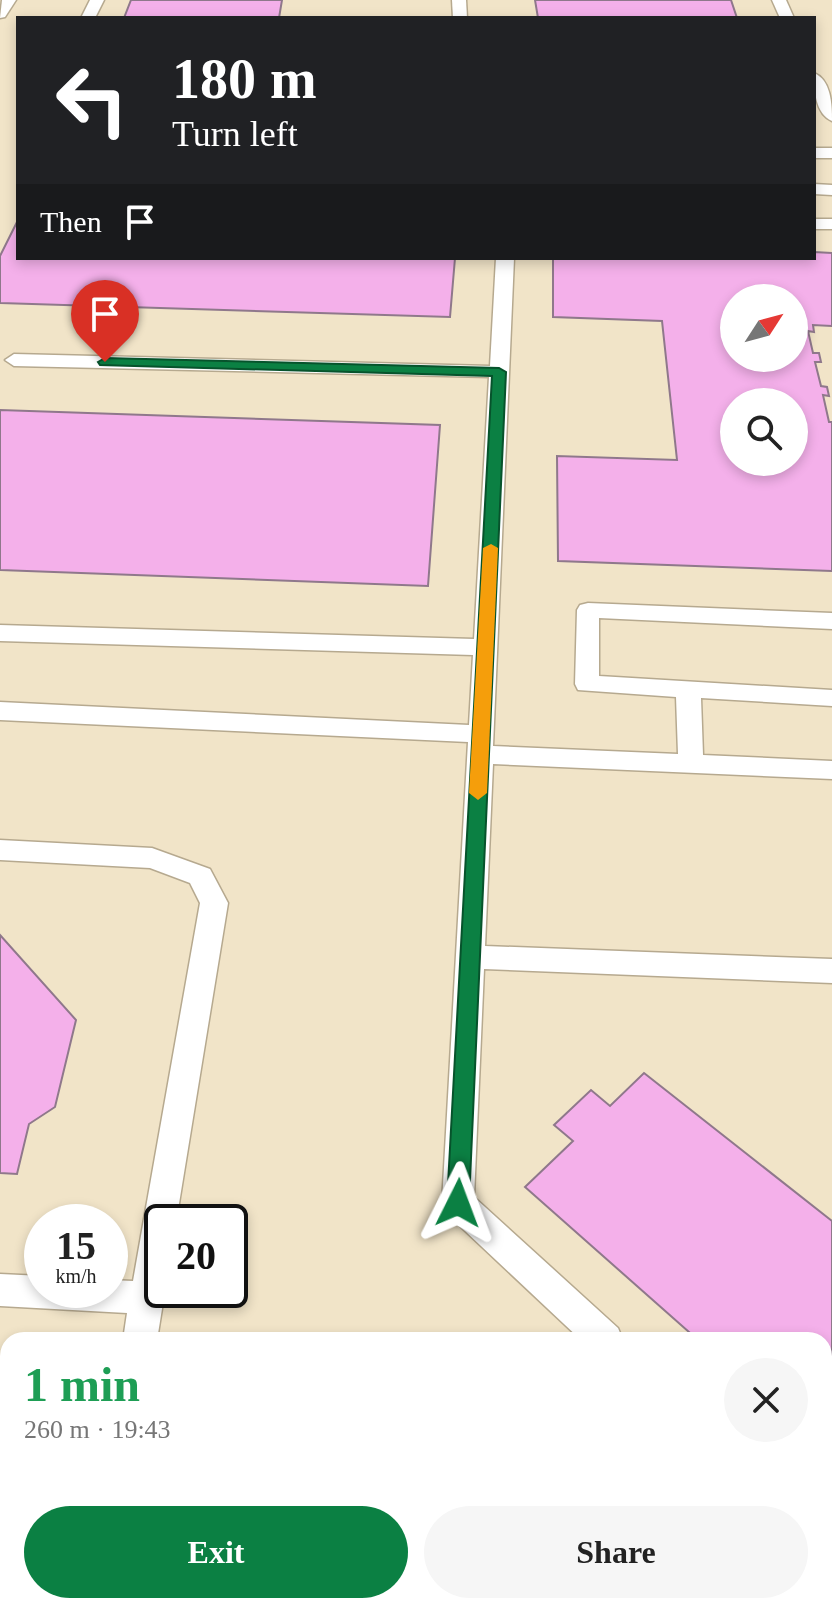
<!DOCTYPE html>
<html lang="en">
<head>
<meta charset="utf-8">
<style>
  body { margin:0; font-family:"Times New Roman",serif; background:#f6f6f6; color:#222; height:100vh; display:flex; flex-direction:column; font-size:30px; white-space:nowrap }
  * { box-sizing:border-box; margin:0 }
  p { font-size:26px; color:#767676 }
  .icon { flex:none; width:44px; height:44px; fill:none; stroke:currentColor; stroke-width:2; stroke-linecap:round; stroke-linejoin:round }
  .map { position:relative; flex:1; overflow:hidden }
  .drawer { position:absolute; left:0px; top:1332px; width:832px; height:282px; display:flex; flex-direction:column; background:#fff; border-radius:24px 24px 0 0; box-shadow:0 4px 12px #0003 }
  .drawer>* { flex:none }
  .hud { position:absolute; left:16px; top:16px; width:800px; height:244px; border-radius:0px; box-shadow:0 4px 12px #0003; background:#202124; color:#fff; overflow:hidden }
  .needle { width:52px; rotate:54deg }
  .fabs { position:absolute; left:720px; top:284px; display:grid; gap:16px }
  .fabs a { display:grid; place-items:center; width:88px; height:88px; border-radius:50%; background:#fff; box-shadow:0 4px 12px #0003; font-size:40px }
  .speed { position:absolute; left:24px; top:1204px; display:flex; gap:16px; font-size:40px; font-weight:700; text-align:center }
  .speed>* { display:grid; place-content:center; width:104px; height:104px; border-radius:50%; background:#fff; box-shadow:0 4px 12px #0003; line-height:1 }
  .speed small { font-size:20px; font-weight:400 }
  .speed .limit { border:4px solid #111; border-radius:12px; background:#fff; color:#111 }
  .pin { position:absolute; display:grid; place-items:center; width:68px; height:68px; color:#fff; margin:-82px -34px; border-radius:50% 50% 50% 0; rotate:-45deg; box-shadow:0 0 8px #0007 }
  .pin .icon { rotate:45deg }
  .me { position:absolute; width:88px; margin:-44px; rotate:3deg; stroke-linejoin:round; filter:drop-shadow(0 0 6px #0008) }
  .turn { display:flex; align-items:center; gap:28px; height:168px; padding:0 24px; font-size:36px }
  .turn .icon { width:104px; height:104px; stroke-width:2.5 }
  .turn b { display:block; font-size:56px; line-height:68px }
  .then { display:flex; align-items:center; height:76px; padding:0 24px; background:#0003; gap:16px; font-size:30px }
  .round { display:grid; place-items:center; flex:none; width:84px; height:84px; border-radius:42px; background:#f6f6f6 }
  .head { display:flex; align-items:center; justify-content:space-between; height:136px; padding:0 24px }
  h1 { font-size:48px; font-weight:700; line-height:60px; color:#1e9e55 }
  .cta { display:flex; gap:16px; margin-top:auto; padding:16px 24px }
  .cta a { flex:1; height:92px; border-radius:48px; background:#0b8043; color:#fff; font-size:32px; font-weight:700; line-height:92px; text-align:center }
  .cta a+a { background:#f6f6f6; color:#222 }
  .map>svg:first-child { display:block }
</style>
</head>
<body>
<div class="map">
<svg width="832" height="1613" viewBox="0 0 832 1613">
  <rect width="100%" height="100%" fill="#f1e4c8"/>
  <g fill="#f4b0ea" stroke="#8f788b" stroke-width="2" fill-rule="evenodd">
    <polygon points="131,0 282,0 279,18 124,18"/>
    <polygon points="535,0 731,0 737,18 538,18"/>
    <polygon points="18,220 18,258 455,258 450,317 0,303 0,256"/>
    <path d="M814 252 832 253V326L813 325 814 332 808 331 813 353H819L821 362H815L821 386 827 387 829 396 823 395 829 422H832V571L558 561 557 456 677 460 662 321 553 317V258H814ZM734 298H794V358H734ZM734 402H794V462H734Z"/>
    <polygon points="0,410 440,425 428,586 0,570"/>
    <polygon points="0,935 76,1020 55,1107 29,1124 17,1174 0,1173"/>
    <polygon points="644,1073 832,1221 832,1458 824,1451 824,1340 698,1340 525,1187 573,1141 554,1125 591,1090 610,1106"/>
  </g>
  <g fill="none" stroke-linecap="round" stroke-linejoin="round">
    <defs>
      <g id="lane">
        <polygon points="2,0 16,0 5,17 0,18"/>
        <polygon points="90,0 104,0 95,18 81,18"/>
        <polygon points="452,0 466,0 467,18 453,18"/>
        <polygon points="772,0 786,0 794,18 780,18"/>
        <path d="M814 73C831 80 832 104 832 121 815 114 814 89 814 73Z"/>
        <rect x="814" y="148" width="18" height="10"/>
        <polygon points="814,184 832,185 832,195 814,194"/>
        <rect x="814" y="219" width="18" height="10"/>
        <polygon points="496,258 514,258 493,746 678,754 676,697 578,690 575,684 577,610 580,605 588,603 832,613 832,629 599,618 599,676 832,690 832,706 701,698 703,755 832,761 832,779 493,764 485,946 832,959 832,983 484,969 474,1197 618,1328 623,1340 581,1340 447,1214 442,1203 468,742 0,720 0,702 469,725 473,655 0,641 0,625 474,639 489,377 14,366 5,360 14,354 490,366"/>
        <polygon points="0,840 152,848 210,869 228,903 176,1222 162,1222 162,1290 165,1290 157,1340 123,1340 127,1313 0,1306 0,1274 42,1276 42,1290 110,1290 110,1280 133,1281 200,903 190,883 150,868 0,860"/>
        <polygon points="0,1467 8,1468 8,1504 0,1503"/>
        <polygon points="824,1522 832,1525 832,1567 824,1564"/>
      </g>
    </defs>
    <use href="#lane" stroke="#b6a98f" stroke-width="3"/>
    <use href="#lane" fill="#fff" fill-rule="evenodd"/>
  </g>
  <polygon fill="#0b8043" stroke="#07532c" stroke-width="2" points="105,358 499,368 506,372 469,1203 466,1211 458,1214 450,1211 447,1203 492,376 100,365 98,362"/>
  <polygon fill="#f59e0b" points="491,544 498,548 487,793 478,800 469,793 483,548"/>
</svg>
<div class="fabs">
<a><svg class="needle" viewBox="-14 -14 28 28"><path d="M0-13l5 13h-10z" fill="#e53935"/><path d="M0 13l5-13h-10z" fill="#767676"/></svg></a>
<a><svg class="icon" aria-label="search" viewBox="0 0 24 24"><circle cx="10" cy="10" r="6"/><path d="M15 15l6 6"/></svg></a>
</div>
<div class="speed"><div>15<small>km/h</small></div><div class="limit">20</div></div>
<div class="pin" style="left:105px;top:362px;background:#d93025"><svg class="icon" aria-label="arrive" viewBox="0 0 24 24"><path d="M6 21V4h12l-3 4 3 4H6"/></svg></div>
<svg class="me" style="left:458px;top:1203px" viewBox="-20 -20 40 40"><path d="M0-17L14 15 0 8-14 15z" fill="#0b8043" stroke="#fff" stroke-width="4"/></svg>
<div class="hud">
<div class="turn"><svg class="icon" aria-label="left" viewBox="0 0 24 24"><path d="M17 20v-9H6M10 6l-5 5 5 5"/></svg><div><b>180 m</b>Turn left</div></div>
<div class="then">Then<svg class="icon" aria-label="arrive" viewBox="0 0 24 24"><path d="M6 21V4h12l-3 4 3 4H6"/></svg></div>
</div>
<section class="drawer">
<div class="head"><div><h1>1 min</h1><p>260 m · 19:43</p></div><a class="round"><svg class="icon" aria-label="close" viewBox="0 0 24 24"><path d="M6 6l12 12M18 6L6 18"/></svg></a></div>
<div class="cta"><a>Exit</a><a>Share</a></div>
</section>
</div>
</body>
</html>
